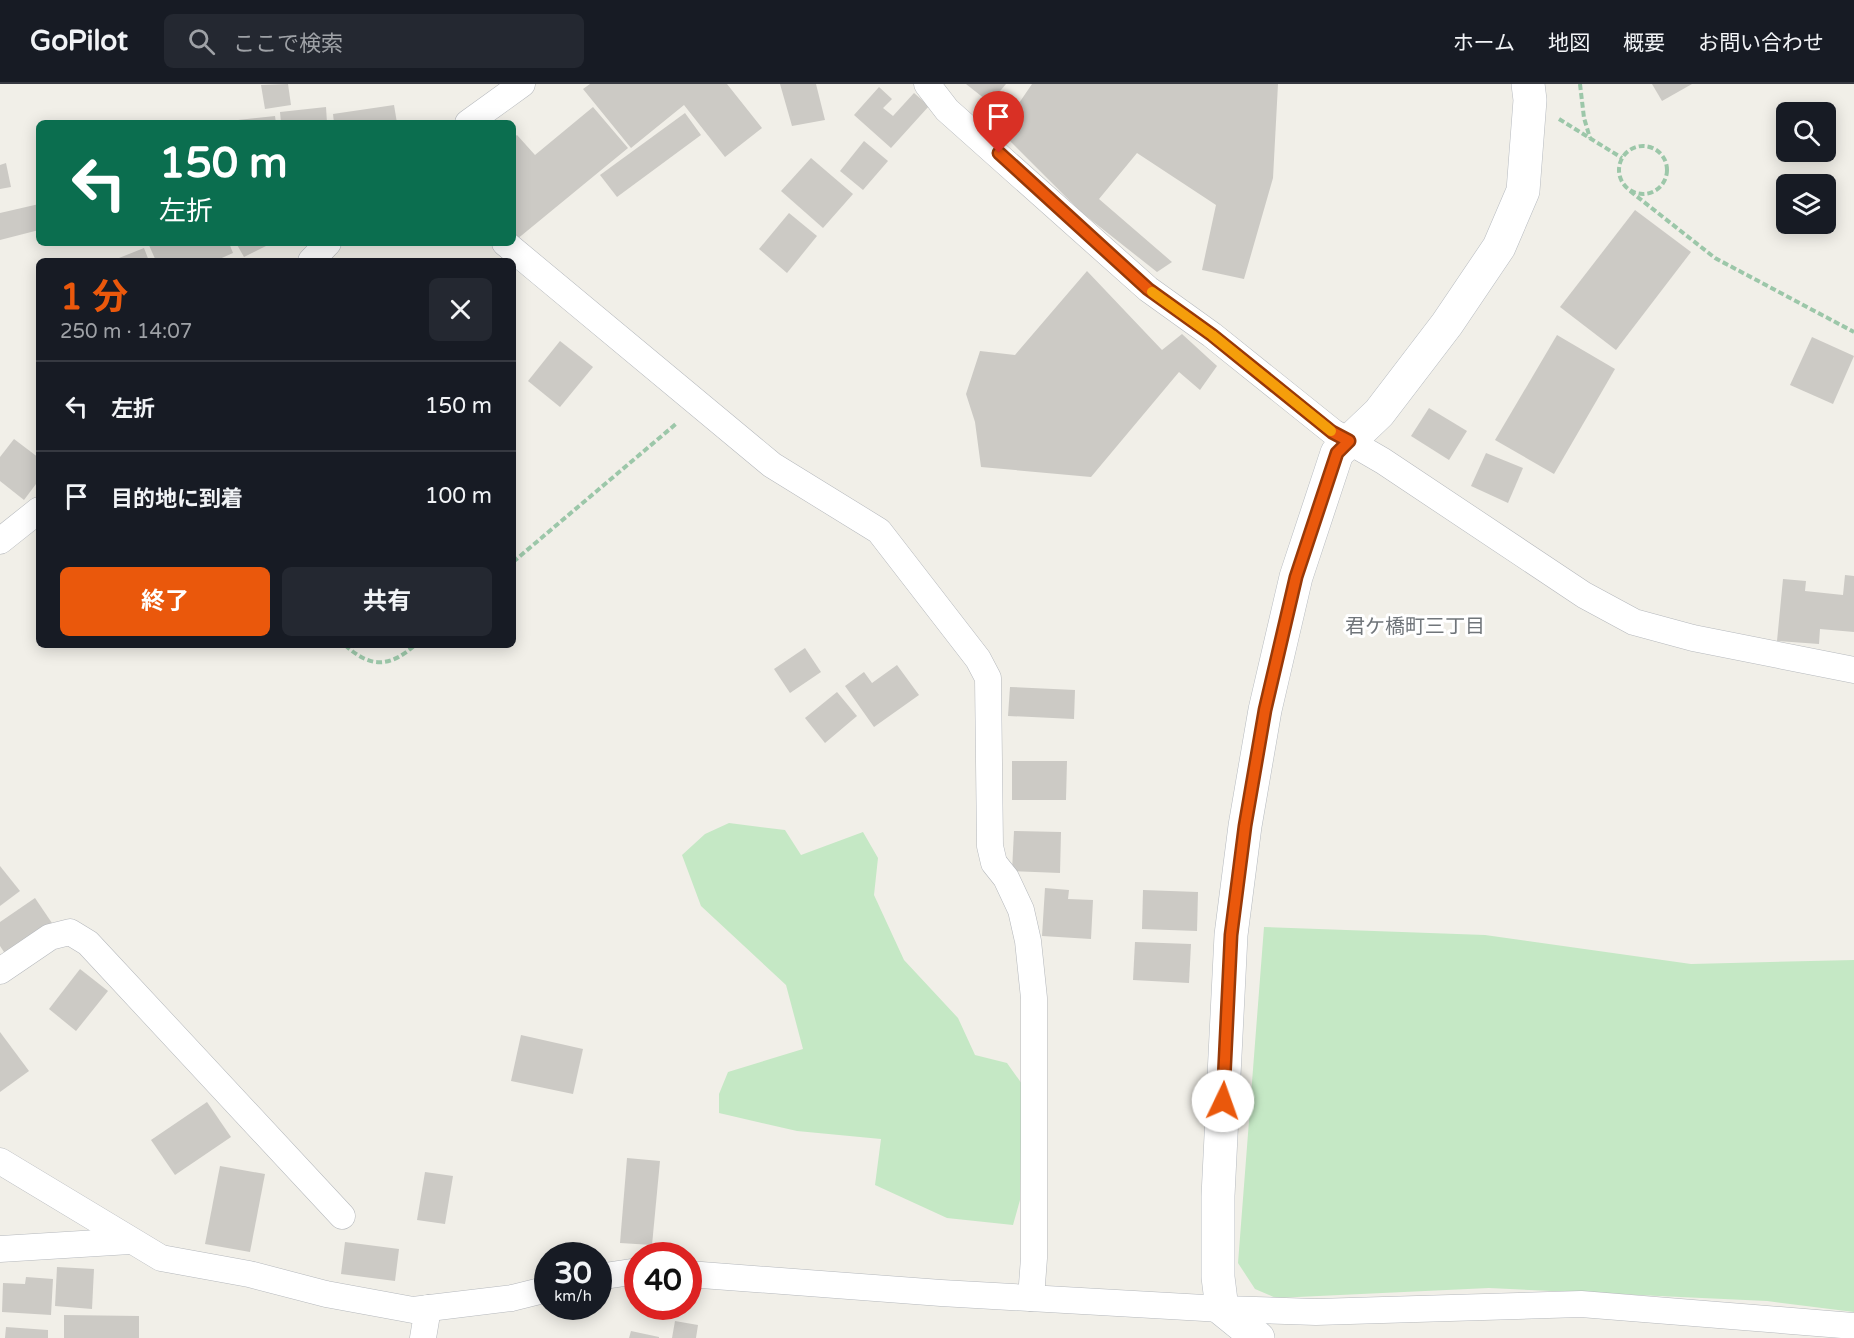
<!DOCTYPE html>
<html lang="ja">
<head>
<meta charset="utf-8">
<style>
	:root { --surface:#171b24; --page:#242831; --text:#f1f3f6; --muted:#9ea1a6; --line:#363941; --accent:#ea580c }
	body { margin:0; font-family:"Varela Round","Noto Sans JP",sans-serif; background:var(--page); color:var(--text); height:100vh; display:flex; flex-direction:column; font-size:22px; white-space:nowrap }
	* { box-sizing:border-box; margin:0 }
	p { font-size:20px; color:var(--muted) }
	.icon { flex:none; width:33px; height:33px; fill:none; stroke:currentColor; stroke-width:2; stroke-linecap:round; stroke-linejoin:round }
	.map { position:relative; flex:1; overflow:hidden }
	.details { position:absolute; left:36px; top:174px; width:480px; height:390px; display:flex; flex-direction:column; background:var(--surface); border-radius:9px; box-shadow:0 3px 15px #0003 }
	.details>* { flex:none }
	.guide { position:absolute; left:36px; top:36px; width:480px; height:126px; border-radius:9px; box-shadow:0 3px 15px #0003; background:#0b6e4f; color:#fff; overflow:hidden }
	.tools { position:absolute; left:1776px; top:18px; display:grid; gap:12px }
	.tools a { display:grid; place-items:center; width:60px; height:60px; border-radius:9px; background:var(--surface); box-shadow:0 3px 15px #0003; font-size:30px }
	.speed { position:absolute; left:534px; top:1158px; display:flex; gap:12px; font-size:30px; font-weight:700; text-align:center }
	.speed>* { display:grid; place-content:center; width:78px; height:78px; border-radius:50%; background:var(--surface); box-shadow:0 3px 15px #0003; line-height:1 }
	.speed small { font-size:15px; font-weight:400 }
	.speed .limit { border:9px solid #d22; background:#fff; color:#111 }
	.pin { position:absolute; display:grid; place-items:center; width:51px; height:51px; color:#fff; margin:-62px -26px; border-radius:50% 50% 50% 0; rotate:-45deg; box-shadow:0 0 6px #0007 }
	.pin .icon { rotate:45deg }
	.me { position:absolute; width:66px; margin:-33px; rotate:3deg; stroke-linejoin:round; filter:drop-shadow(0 0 4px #0008) }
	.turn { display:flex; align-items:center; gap:21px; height:126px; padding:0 24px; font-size:27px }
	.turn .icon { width:78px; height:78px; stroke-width:2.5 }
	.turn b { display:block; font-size:42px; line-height:51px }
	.round { display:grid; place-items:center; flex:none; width:63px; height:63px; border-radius:9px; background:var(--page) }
	.headline { display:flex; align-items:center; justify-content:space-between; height:102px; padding:0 24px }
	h1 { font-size:36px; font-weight:700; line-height:45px; color:var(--accent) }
	.action { display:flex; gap:12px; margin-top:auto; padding:12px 24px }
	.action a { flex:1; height:69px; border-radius:9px; background:var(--accent); color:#fff; font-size:24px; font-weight:700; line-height:69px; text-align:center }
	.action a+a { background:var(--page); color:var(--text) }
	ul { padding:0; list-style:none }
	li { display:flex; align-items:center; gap:18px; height:90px; padding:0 24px; border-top:2px solid var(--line) }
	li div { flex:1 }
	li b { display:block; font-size:22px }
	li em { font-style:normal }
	header { display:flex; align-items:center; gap:36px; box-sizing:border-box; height:84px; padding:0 30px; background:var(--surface); border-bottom:2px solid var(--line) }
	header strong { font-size:28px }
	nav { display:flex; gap:33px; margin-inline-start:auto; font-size:21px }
	.search { width:420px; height:54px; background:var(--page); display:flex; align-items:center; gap:15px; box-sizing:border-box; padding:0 21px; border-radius:9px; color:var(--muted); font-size:22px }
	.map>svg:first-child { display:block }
	.green { fill:#c5e8c5 }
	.building { fill:#cccac5 }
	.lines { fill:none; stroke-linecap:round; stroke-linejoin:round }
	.street-casing { stroke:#b5b8bc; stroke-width:27 }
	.secondary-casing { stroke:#b6babf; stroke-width:34 }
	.path { stroke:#9cc7a9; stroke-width:4; stroke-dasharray:6 3; stroke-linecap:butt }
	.street { stroke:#fff; stroke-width:26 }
	.secondary { stroke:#fff; stroke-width:33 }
	.route-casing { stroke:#983908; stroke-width:15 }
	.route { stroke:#ea580c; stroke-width:10 }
	.slow { stroke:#f59e0b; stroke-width:10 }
	.labels { text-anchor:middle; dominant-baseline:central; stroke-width:6; stroke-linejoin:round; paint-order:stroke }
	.neighbourhood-label { font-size:20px; fill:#70757a; stroke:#fff }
</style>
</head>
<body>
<header>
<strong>GoPilot</strong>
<div class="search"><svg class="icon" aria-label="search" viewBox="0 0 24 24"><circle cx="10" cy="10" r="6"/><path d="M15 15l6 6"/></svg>ここで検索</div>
<nav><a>ホーム</a><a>地図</a><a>概要</a><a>お問い合わせ</a></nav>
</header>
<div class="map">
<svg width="1854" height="1254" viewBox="0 0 1854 1254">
	<rect width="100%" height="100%" fill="#f1efe8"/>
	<!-- green -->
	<g class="green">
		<path d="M729,739L785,746L801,771L863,748L878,774L874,811L904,876L958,934L975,971L1007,979L1022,1000L1020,1116L1013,1141L947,1134L875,1101L881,1055L797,1047L719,1029V1010L728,988L803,965L786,901L701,822L682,771L705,750Z"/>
		<path d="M1264,843L1485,851L1691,880L1854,876V1228L1767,1217L1489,1204L1276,1214L1255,1205L1238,1179Z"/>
	</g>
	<!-- building -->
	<g class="building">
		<path d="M288,0L291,21L265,25L261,1Z"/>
		<path d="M590,0H727L762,44L725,73L684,21L631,64L583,5Z"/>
		<path d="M780,0H816L825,36L792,42Z"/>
		<path d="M966,0H1006L990,19Z"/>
		<path d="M1032,0H1278L1273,94L1244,195L1202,186L1216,121L1137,69L1099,115L1172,178L1157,188L1081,128L1000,47Z"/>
		<path d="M1652,0H1692L1662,17Z"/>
		<path d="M879,3L892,15L883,24L893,32L914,9L929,22L891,64L854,31Z"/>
		<path d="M394,21L397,39H334L333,30Z"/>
		<path d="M326,23L327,39H281L280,28Z"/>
		<path d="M593,23L628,64L516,156L513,152V54L517,51L535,71Z"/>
		<path d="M685,29L701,51L617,113L600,91Z"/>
		<path d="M275,32L276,39H238V36Z"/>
		<path d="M864,57L888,77L863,106L840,87Z"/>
		<path d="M811,74L853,110L823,144L781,107Z"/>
		<path d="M6,79L11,103L0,105V81Z"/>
		<path d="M39,120V146L0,156V129Z"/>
		<path d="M1635,126L1691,168L1616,266L1560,223Z"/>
		<path d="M789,129L817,152L787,189L759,165Z"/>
		<path d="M148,159H229L233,169L215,177H156Z"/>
		<path d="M236,159H272L244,173Z"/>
		<path d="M144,164L149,177H120L119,174Z"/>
		<path d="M1087,187L1162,266L1182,250L1217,282L1200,306L1179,288L1091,393L981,383L975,338L966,310L980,267L1015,271Z"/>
		<path d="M1557,251L1615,285L1554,390L1495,356Z"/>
		<path d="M1812,253L1854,272L1833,320L1790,301Z"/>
		<path d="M560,257L593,283L560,323L528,297Z"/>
		<path d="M1429,324L1467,347L1449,376L1411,352Z"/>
		<path d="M14,355L39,374V396L24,416L0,397V373Z"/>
		<path d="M1486,369L1523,384L1508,419L1471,402Z"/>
		<path d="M1845,491L1854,492V548L1820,545L1819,560L1777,557L1783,495L1806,497L1805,507L1843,511Z"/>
		<path d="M805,564L821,588L790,609L774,585Z"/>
		<path d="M897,581L919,611L874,643L845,602L864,588L872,599Z"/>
		<path d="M1010,603L1075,606L1074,635L1008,632Z"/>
		<path d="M837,608L857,632L825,659L805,634Z"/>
		<path d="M1012,677H1067L1066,716H1012Z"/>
		<path d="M1014,747L1061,748L1060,789L1012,787Z"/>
		<path d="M0,782L20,807L0,822Z"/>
		<path d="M1045,804L1069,806L1068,815L1093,816L1091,855L1042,852Z"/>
		<path d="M1143,806L1198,808L1197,847L1142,845Z"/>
		<path d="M35,814L54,842L8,874L0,862V838Z"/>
		<path d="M1135,858L1191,860L1189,899L1133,896Z"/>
		<path d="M80,885L108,907L76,947L49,925Z"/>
		<path d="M0,948L29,987L0,1008Z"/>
		<path d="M521,951L583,965L573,1010L511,997Z"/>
		<path d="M207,1018L231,1053L175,1091L151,1056Z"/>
		<path d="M627,1074L660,1077L652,1161L620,1159Z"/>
		<path d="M220,1082L265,1090L250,1168L205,1160Z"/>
		<path d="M425,1088L453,1092L445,1140L417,1136Z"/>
		<path d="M345,1158L399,1165L395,1197L341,1190Z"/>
		<path d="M57,1183L94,1185L92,1225L55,1222Z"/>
		<path d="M26,1193L53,1195L51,1231L2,1228L3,1199L25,1200Z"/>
		<path d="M64,1231L139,1232V1254H64Z"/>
		<path d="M675,1237L698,1241L696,1254H672Z"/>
		<path d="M6,1243L48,1246V1254H5Z"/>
		<path d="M631,1247L659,1253V1254H629Z"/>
	</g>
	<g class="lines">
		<!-- street casing -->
		<g class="street-casing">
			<g id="street">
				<path d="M927,0L947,26L1148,205L1212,251L1333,348L1383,377L1584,511L1634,538L1693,554L1854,586"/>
				<path d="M468,39L522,0"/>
				<path d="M505,159L772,381L879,447L978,575L988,594L990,762L994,779L1006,794L1021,826L1028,857L1034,914V1174L1031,1214"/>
				<path d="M311,177L328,159"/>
				<path d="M0,457L39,426"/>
				<path d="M0,887L50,853L70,848L88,859L342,1132"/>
				<path d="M0,1077L161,1174L249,1190L326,1210L413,1226L512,1214L548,1205"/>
				<path d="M0,1165L130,1157"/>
				<path d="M688,1190L941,1209L1222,1225L1316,1228L1581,1220L1854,1242"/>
				<path d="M598,1193L638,1187"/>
				<path d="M423,1254L428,1224"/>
			</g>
		</g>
		<!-- secondary casing -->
		<g class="secondary-casing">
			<path id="secondary" d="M1258,1254L1222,1225L1218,1193V1112L1231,851L1245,742L1265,626L1296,493L1337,369L1379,329L1447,240L1499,163L1523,107L1530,16L1528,0"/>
		</g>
		<!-- path -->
		<g class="path">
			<path d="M1580,0L1584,34L1590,54"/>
			<path d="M1559,35L1622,74"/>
			<circle cx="1643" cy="86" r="24"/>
			<path d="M1630,107L1715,174L1854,248"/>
			<path d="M513,478L677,339"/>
			<path d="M345,561C371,585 390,583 415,561"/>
		</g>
		<!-- street -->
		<use href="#street" class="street"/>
		<!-- secondary -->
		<use href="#secondary" class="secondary"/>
	</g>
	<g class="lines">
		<!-- route casing -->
		<g class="route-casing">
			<path id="route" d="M999,69L1148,205L1212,251L1332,348L1349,357L1337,369L1296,493L1265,626L1245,742L1231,851L1223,1017"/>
		</g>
		<!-- route -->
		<use href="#route" class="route"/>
		<!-- slow -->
		<path class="slow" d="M1152,208L1212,251L1331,347"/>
	</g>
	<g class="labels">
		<!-- neighbourhood labels -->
		<g class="neighbourhood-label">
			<text x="1415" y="543">君ケ橋町三丁目</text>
		</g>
	</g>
</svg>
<div class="tools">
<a><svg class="icon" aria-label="search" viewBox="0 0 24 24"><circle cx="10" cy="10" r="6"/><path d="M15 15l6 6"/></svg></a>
<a><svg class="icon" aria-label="layers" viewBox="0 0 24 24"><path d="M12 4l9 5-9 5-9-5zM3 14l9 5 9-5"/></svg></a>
</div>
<div class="speed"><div>30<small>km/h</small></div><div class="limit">40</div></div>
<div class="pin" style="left:999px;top:69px;background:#d93025"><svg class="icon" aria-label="arrive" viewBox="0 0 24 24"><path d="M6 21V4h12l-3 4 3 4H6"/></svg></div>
<svg class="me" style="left:1223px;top:1017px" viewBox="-20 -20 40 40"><circle r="19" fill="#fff"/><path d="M0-13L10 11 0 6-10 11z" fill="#ea580c"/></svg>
<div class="guide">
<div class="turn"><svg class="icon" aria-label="left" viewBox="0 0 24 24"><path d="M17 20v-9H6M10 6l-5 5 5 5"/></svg><div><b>150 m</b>左折</div></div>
</div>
<section class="details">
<div class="headline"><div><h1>1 分</h1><p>250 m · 14:07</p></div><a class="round"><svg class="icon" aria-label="close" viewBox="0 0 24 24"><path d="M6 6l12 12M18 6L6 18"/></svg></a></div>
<ul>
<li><svg class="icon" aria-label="left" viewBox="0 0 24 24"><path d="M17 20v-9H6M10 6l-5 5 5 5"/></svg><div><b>左折</b></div><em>150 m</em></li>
<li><svg class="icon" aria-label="arrive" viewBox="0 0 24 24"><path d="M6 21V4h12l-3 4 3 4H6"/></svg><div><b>目的地に到着</b></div><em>100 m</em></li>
</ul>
<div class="action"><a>終了</a><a>共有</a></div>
</section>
</div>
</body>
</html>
